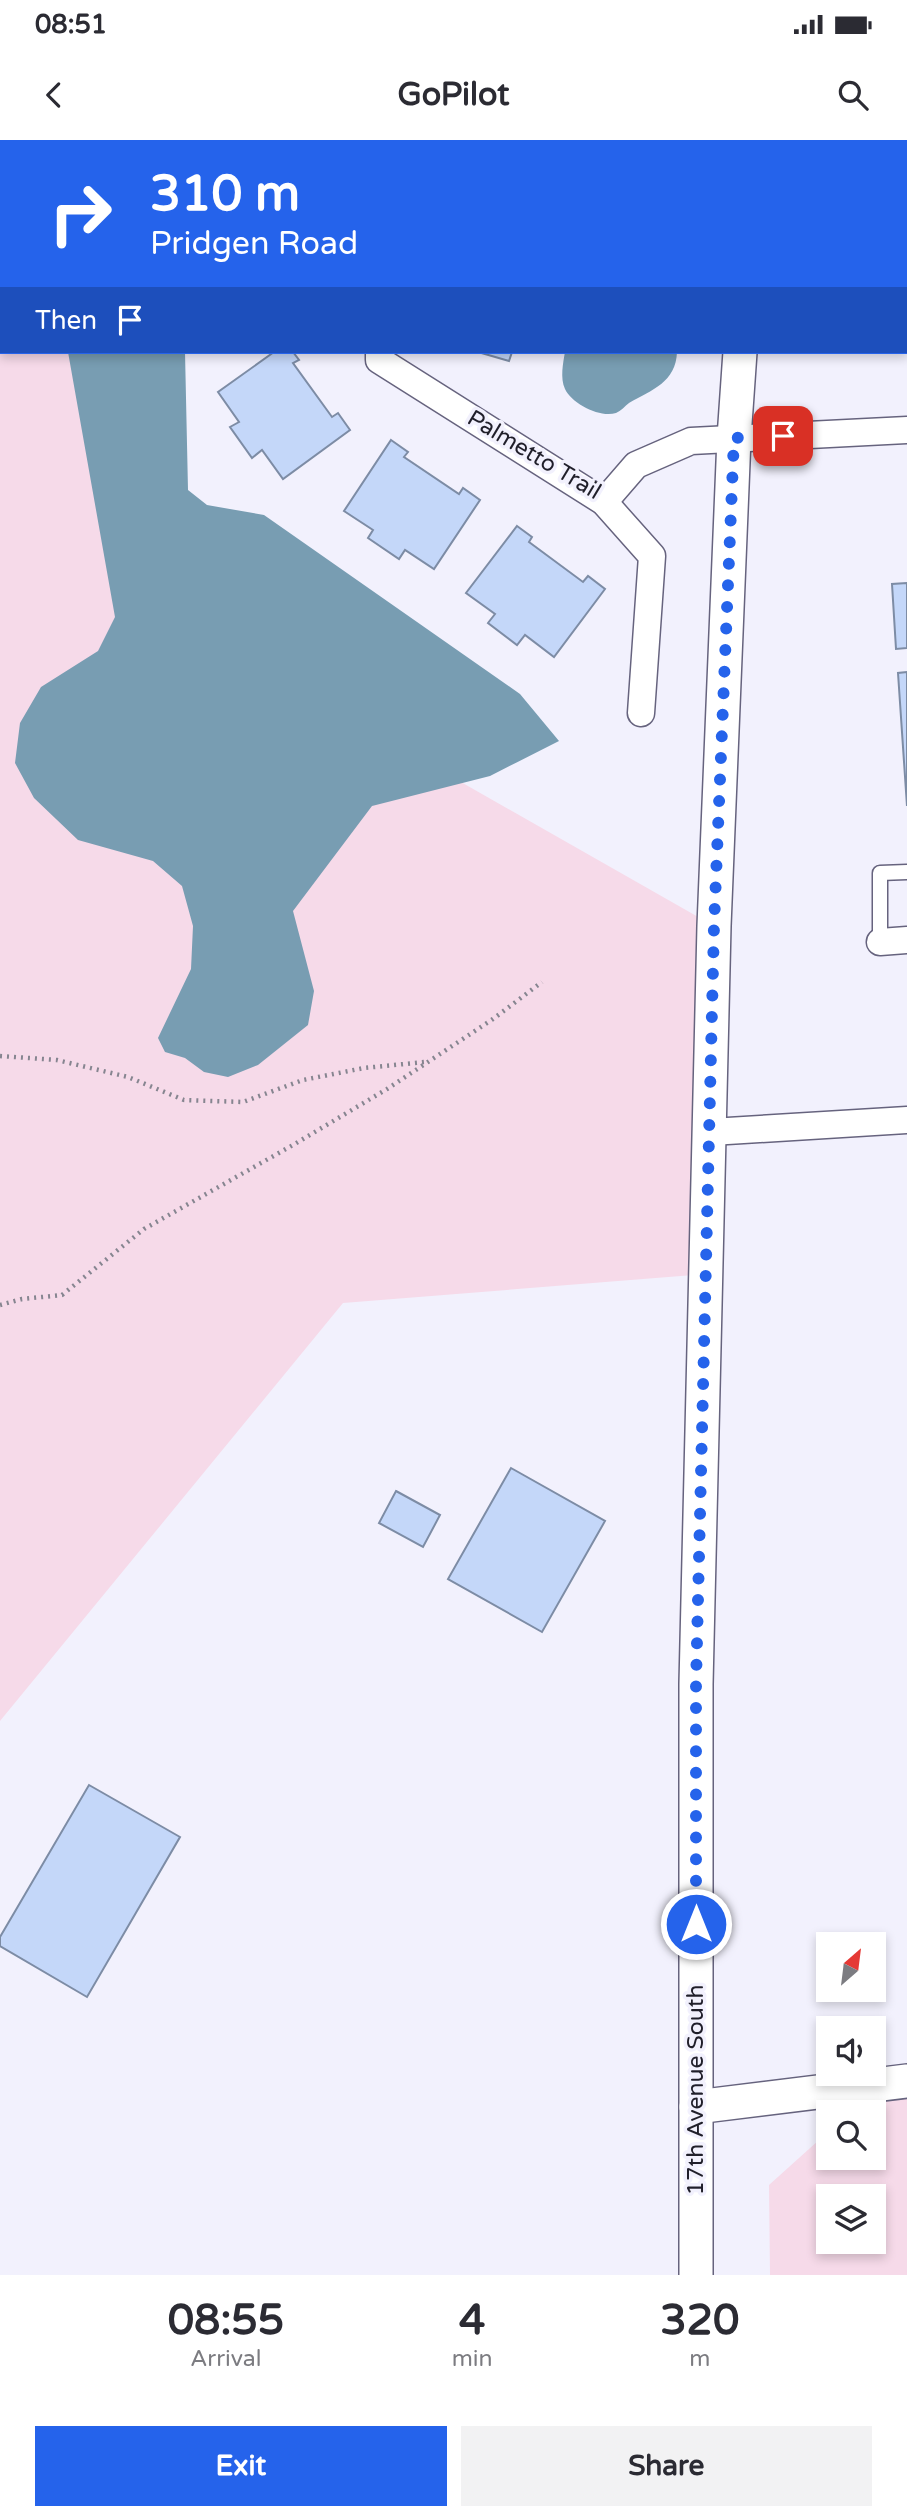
<!DOCTYPE html>
<html lang="en">
<head>
<meta charset="utf-8">
<style>
	:root { --surface:#fff; --page:#f2f2f3; --text:#2b2b33; --muted:#7c7c81; --accent:#2563eb }
	body { margin:0; font-family:"Varela Round",sans-serif; background:var(--page); color:var(--text); height:100vh; display:flex; flex-direction:column; font-size:26px; white-space:nowrap }
	* { box-sizing:border-box; margin:0 }
	p { font-size:23px; color:var(--muted) }
	.icon { flex:none; width:38px; height:38px; fill:none; stroke:currentColor; stroke-width:2; stroke-linecap:round; stroke-linejoin:round }
	.map { position:relative; height:2135px; overflow:hidden }
	.drawer { display:flex; flex-direction:column; background:var(--surface); flex:1 }
	.drawer>* { flex:none }
	.banner { position:absolute; left:0px; top:0px; width:908px; height:214px; box-shadow:0 4px 10px #0003; background:#2563eb; color:#fff; overflow:hidden }
	.needle { width:46px; rotate:28deg }
	.fabs { position:absolute; left:816px; top:1792px; display:grid; gap:14px }
	.fabs a { display:grid; place-items:center; width:70px; height:70px; border-radius:0px; background:var(--surface); box-shadow:0 4px 10px #0003; font-size:35px }
	.pin { position:absolute; display:grid; place-items:center; width:60px; height:60px; color:#fff; margin:-30px; border-radius:14px; box-shadow:0 4px 10px #0006 }
	.me { position:absolute; width:77px; margin:-38px; rotate:0deg; stroke-linejoin:round; filter:drop-shadow(0 0 5px #0008) }
	.turn { display:flex; align-items:center; gap:24px; height:147px; padding:0 35px; font-size:32px }
	.turn .icon { width:91px; height:91px; stroke-width:2.5 }
	.turn b { display:block; font-size:49px; line-height:60px }
	.then { display:flex; align-items:center; height:66px; padding:0 35px; background:#0003; gap:14px; font-size:26px }
	.eta { display:flex; justify-content:space-evenly; align-items:center; height:119px; text-align:center }
	.eta b { font-size:42px; font-weight:800; line-height:49px }
	.action { display:flex; gap:14px; margin-top:auto; padding:14px 35px }
	.action a { flex:1; height:80px; border-radius:0px; background:var(--accent); color:#fff; font-size:28px; font-weight:800; line-height:80px; text-align:center }
	.action a+a { background:var(--page); color:var(--text) }
	.status { display:flex; justify-content:space-between; align-items:center; height:49px; padding:0 35px; background:var(--surface); direction:ltr }
	.status svg { height:19px; fill:currentColor }
	header { display:flex; justify-content:space-between; align-items:center; height:91px; padding:0 35px; background:var(--surface); font-size:32px; font-weight:800 }
	.map>svg:first-child { display:block }
	.green { fill:#f6dae9; fill-rule:evenodd }
	.water { fill:#789db2 }
	.building { fill:#c4d7f9; stroke:#7d8ca5; stroke-width:2 }
	.lines { fill:none; stroke-linecap:round; stroke-linejoin:round }
	.service-casing { stroke:#66637e; stroke-width:17 }
	.minor-casing { stroke:#66637e; stroke-width:29 }
	.tertiary-casing { stroke:#66637e; stroke-width:36 }
	.path { stroke:#868590; stroke-width:4.5; stroke-dasharray:2 5; stroke-linecap:butt }
	.service { stroke:#fff; stroke-width:14 }
	.minor { stroke:#fff; stroke-width:26 }
	.tertiary { stroke:#fff; stroke-width:33 }
	.route { stroke:#2563eb; stroke-width:12; stroke-dasharray:0 21.6 }
	.labels { text-anchor:middle; dominant-baseline:central; stroke-width:7; stroke-linejoin:round; paint-order:stroke }
	.street-label { font-size:23px; fill:#201f2a; stroke:#f2f1fd }
</style>
</head>
<body>
<div class="status"><b>08:51</b><svg viewBox="0 0 49 12"><path d="M0 12V9h3v3zM5 12V6h3v6zM10 12V3h3v9zM15 12V0h3v12zM26 1h20v11H26zM47 4h2v5h-2z"/></svg></div>
<header><svg class="icon" aria-label="back" viewBox="0 0 24 24"><path d="M15 5l-7 7 7 7"/></svg>GoPilot<svg class="icon" aria-label="search" viewBox="0 0 24 24"><circle cx="10" cy="10" r="6"/><path d="M15 15l6 6"/></svg></header>
<div class="map">
<svg width="907" height="2135" viewBox="0 0 907 2135">
	<rect width="100%" height="100%" fill="#f2f1fd"/>
	<!-- green -->
	<g class="green">
		<path d="M0,0H116L2,2V212H122L129,453L714,786L706,1134L343,1163L0,1581Z"/>
		<path d="M907,1941V2135H770L769,2045L819,2000L828,1981V2018H873V1972H832L843,1949ZM828,2056H873V2102H828Z"/>
	</g>
	<!-- water -->
	<g class="water">
		<path d="M68,212H185L188,350L207,365L264,375L520,554L559,601L490,636L372,666L293,771L314,851L308,885L258,925L228,937L204,932L185,918L165,912L158,898L191,829L193,786L182,746L153,721L78,700L34,658L15,623L20,583L41,547L98,511L115,477Z"/>
		<path d="M565,212H677C676,242 652,250 629,263C625,266 621,271 616,273C600,278 572,264 565,249C560,238 563,223 565,212Z"/>
	</g>
	<!-- building -->
	<g class="building">
		<rect x="230" y="0" width="85" height="2"/>
		<path d="M274,212H293L299,220L293,223L332,277L338,273L350,290L283,339L262,310L252,318L230,287L239,282L218,252Z"/>
		<path d="M478,212H512L509,221Z"/>
		<path d="M391,300L408,312L404,317L459,354L463,348L480,360L434,429L405,410L399,419L368,398L373,390L344,371Z"/>
		<path d="M517,386L532,397L529,402L583,442L588,436L605,449L554,517L525,495L517,505L488,483L495,474L466,453Z"/>
		<path d="M907,443V508L896,509L892,444Z"/>
		<path d="M907,532V666L898,533Z"/>
		<path d="M511,1328L605,1381L542,1492L448,1439Z"/>
		<path d="M396,1351L440,1375L423,1407L379,1383Z"/>
		<path d="M89,1645L180,1697L87,1857L0,1806V1797Z"/>
	</g>
	<g class="lines">
		<!-- service casing -->
		<g class="service-casing">
			<path id="service" d="M880,802V733L907,732"/>
		</g>
		<!-- minor casing -->
		<g class="minor-casing">
			<g id="minor">
				<path d="M390,2V0"/>
				<path d="M379,212V220L604,362L652,416L641,573"/>
				<path d="M604,362L636,325L691,301L907,290"/>
				<path d="M880,802L907,800"/>
				<path d="M711,992L907,980"/>
			</g>
		</g>
		<!-- tertiary casing -->
		<g class="tertiary-casing">
			<g id="tertiary">
				<path d="M755,2V0"/>
				<path d="M696,1967L907,1941"/>
				<path d="M696,2135V1544L714,786L734,298L740,212"/>
			</g>
		</g>
		<!-- path -->
		<g class="path">
			<path d="M0,916L57,920L128,937L184,960L243,962L303,940L364,928L425,922"/>
			<path d="M0,1165L22,1159L62,1155L144,1089L293,1005L387,949L493,879L542,842"/>
		</g>
		<!-- service -->
		<use href="#service" class="service"/>
		<!-- minor -->
		<use href="#minor" class="minor"/>
		<!-- tertiary -->
		<use href="#tertiary" class="tertiary"/>
	</g>
	<g class="lines">
		<!-- route -->
		<path class="route" d="M696,1784V1544L714,786L734,298L783,296"/>
	</g>
	<g class="labels">
		<!-- street labels -->
		<g class="street-label">
			<text transform="translate(534 315) rotate(31)">Palmetto Trail</text>
			<text transform="translate(696 1950) rotate(-90)">17th Avenue South</text>
		</g>
	</g>
</svg>
<div class="fabs">
<a><svg class="needle" viewBox="-14 -14 28 28"><path d="M0-13l5 13h-10z" fill="#e53935"/><path d="M0 13l5-13h-10z" fill="#7c7c81"/></svg></a>
<a><svg class="icon" aria-label="sound" viewBox="0 0 24 24"><path d="M4 9h4l5-4v14l-5-4H4zM17 9q2 3 0 6"/></svg></a>
<a><svg class="icon" aria-label="search" viewBox="0 0 24 24"><circle cx="10" cy="10" r="6"/><path d="M15 15l6 6"/></svg></a>
<a><svg class="icon" aria-label="layers" viewBox="0 0 24 24"><path d="M12 4l9 5-9 5-9-5zM3 14l9 5 9-5"/></svg></a>
</div>
<div class="pin" style="left:783px;top:296px;background:#d93025"><svg class="icon" aria-label="arrive" viewBox="0 0 24 24"><path d="M6 21V4h12l-3 4 3 4H6"/></svg></div>
<svg class="me" style="left:696px;top:1784px" viewBox="-20 -20 40 40"><circle r="17" fill="#2563eb" stroke="#fff" stroke-width="3"/><path d="M0-11L8 9 0 5-8 9z" fill="#fff"/></svg>
<div class="banner">
<div class="turn"><svg class="icon" aria-label="right" viewBox="0 0 24 24"><path d="M7 20v-9h11M14 6l5 5-5 5"/></svg><div><b>310 m</b>Pridgen Road</div></div>
<div class="then">Then<svg class="icon" aria-label="arrive" viewBox="0 0 24 24"><path d="M6 21V4h12l-3 4 3 4H6"/></svg></div>
</div>
</div>
<section class="drawer">
<div class="eta">
<div><b>08:55</b><p>Arrival</p></div>
<div><b>4</b><p>min</p></div>
<div><b>320</b><p>m</p></div>
</div>
<div class="action"><a>Exit</a><a>Share</a></div>
</section>
</body>
</html>
